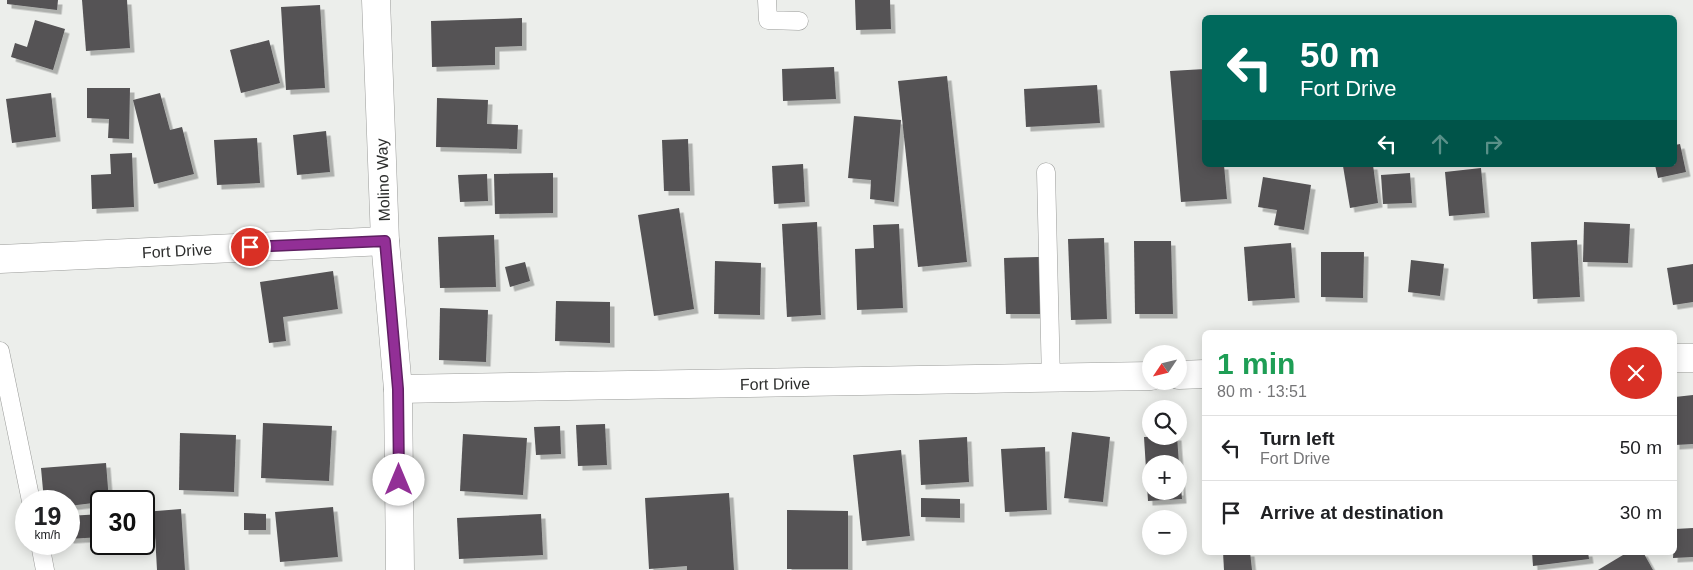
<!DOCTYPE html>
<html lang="en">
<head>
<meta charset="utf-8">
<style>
	:root { --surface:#fff; --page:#f6f6f6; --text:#202124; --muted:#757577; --line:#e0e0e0 }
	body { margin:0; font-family:Helvetica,sans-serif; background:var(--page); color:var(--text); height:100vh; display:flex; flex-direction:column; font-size:19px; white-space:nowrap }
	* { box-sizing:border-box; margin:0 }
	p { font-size:16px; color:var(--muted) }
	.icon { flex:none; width:28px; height:28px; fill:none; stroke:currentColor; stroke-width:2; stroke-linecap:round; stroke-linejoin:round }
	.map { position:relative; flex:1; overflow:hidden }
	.panel { position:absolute; left:1202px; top:330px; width:475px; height:225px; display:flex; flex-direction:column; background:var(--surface); border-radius:8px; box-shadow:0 2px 12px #0003 }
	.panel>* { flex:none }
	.banner { position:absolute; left:1202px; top:15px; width:475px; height:152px; border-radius:8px; box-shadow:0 2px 12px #0003; background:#00695c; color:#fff; overflow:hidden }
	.needle { width:32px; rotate:235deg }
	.buttons { position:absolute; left:1142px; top:345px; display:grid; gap:10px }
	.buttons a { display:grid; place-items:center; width:45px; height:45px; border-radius:50%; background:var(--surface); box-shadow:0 2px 12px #0003; font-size:25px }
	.speed { position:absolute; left:15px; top:490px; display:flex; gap:10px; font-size:25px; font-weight:700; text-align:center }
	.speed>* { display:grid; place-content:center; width:65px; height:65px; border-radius:50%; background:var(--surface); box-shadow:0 2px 12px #0003; line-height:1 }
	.speed small { font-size:12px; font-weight:400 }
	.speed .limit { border:2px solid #111; border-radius:8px; background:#fff; color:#111 }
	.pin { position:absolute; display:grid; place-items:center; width:42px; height:42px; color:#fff; margin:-21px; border:2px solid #fff; border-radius:50%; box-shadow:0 1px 5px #0007 }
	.me { position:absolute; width:55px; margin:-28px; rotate:0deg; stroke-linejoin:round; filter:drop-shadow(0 0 4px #0008) }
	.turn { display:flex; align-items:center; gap:18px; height:105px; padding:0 15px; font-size:22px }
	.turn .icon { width:65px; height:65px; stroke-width:2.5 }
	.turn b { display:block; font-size:35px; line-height:42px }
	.lanes { display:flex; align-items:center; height:48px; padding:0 15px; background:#0003; justify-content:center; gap:25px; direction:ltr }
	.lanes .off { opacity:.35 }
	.round { display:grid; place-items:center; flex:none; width:52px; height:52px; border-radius:26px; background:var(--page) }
	.summary { display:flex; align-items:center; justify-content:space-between; height:85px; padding:0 15px }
	h1 { font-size:30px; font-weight:600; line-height:38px; color:#1e9e55 }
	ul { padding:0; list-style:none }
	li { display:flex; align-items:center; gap:15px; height:65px; padding:0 15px; border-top:1px solid var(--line) }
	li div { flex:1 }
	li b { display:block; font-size:19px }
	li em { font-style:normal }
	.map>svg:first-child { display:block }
	.building { fill:#545254; filter:url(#shadow) }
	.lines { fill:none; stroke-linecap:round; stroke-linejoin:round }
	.lane-casing { stroke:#9b9c9a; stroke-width:19 }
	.street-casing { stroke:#9b9c9a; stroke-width:29 }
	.lane { stroke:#fff; stroke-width:18 }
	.street { stroke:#fff; stroke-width:28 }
	.route-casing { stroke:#5f1f62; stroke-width:12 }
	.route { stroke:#922f96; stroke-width:9 }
	.labels { text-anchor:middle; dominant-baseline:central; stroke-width:5; stroke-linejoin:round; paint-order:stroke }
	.street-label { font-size:16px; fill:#2c2d2c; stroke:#fff }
</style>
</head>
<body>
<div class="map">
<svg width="1693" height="570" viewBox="0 0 1693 570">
	<defs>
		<filter id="shadow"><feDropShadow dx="4.5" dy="4.5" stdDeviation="0" flood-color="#0004"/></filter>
	</defs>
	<rect width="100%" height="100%" fill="#eceeeb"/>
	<!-- building -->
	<g class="building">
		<path d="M7,0H58L57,10L7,4Z"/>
		<path d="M82,0H127L130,48L86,51Z"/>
		<path d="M855,0H890L891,29L856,30Z"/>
		<path d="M320,5L325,88L286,90L281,7Z"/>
		<path d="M522,18V46L495,47V65L432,67L431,21Z"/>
		<path d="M35,20L65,29L53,70L11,57L15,43L27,47Z"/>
		<path d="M269,40L280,83L241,93L230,50Z"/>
		<path d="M834,67L836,99L783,101L782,69Z"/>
		<path d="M1205,69V165H1224L1227,199L1181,202L1170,71Z"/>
		<path d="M947,76L967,262L918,267L898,81Z"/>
		<path d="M1097,85L1100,123L1026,127L1024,89Z"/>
		<path d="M87,88H130L129,139L108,138L109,119L87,118Z"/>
		<path d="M51,93L56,137L12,143L6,99Z"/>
		<path d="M160,93L170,130L182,127L194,174L154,184L133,100Z"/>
		<path d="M437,98L488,100L487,124L518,125L517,149L436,147Z"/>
		<path d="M854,116L901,120L894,202L870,199L871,180L848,178Z"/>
		<path d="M326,131L330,172L297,175L293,135Z"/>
		<path d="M257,138L260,183L217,185L214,140Z"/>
		<path d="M688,139L690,191H664L662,140Z"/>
		<path d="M1680,144L1686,172L1658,178L1655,165H1675V145Z"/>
		<path d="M132,153L134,207L92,209L91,175L111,174L110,154Z"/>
		<path d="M803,164L805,202L774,204L772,166Z"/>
		<path d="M1350,165H1373L1378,203L1350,208L1343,166Z"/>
		<path d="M1481,168L1485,213L1449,216L1445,172Z"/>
		<path d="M553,173V213L495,214L494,174Z"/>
		<path d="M1410,173L1412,203L1383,204L1381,175Z"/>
		<path d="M487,174L488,201L460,202L458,175Z"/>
		<path d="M1263,177L1311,185L1304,230L1274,225L1277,210L1258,207Z"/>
		<path d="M679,208L694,309L654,316L638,215Z"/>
		<path d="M817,222L821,315L787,317L782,224Z"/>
		<path d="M1584,222L1630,224L1628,263L1583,262Z"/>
		<path d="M899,224L903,308L857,310L855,249L874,248L873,225Z"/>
		<path d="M494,235L496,287L440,288L438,237Z"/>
		<path d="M1104,238L1107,319L1071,320L1068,239Z"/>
		<path d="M1577,240L1580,297L1533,299L1531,242Z"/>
		<path d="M1134,241H1171L1173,314H1135Z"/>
		<path d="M1291,243L1295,298L1248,301L1244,247Z"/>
		<path d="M1321,252H1364L1363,298L1321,297Z"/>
		<path d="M1039,257L1041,314H1006L1004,258Z"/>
		<path d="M1411,260L1444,264L1440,296L1408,292Z"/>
		<path d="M715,261L761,263L760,315L714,314Z"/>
		<path d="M525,262L530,281L510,287L505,267Z"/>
		<path d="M1693,264V302L1673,305L1667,268Z"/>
		<path d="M333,271L338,309L283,317L286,341L269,343L260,282Z"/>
		<path d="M556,301L610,302V343L555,341Z"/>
		<path d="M440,308L488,310L486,362L439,360Z"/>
		<path d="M1693,395V444L1675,445V397Z"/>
		<path d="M263,423L332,426L329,481L261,478Z"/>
		<path d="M605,424L607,465L578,466L576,425Z"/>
		<path d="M560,426L561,454L536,455L534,427Z"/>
		<path d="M1072,432L1110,437L1103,502L1064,498Z"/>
		<path d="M180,433L236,435L234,492L179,490Z"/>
		<path d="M463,434L527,438L523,495L460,491Z"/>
		<path d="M1177,436L1179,464H1151V491H1179L1180,477L1182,499L1148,501L1144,437Z"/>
		<path d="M967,437L969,482L921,485L919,440Z"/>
		<path d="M1045,447L1047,510L1005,512L1001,449Z"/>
		<path d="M901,450L910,536L862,541L853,455Z"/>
		<path d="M106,463L109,501L69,506V501H44L41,468Z"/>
		<path d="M729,493L734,570H687V566L649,569L645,498Z"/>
		<path d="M921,498L960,499V518L921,517Z"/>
		<path d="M333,507L338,557L280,562L275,512Z"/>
		<path d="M181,509L185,570H157L155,534L144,535V512Z"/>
		<path d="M787,510L848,511V569H787Z"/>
		<path d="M244,513L266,514V530H244Z"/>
		<path d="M101,514V537L69,539V516Z"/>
		<path d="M541,514L543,555L459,559L457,518Z"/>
		<path d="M1693,528V557L1673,558L1675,529Z"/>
		<path d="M1223,552H1250L1252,570H1224Z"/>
		<path d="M1532,552H1588L1589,559L1533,566Z"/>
		<path d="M1628,552H1643L1653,570H1598Z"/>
	</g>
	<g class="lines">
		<!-- lane casing -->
		<g class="lane-casing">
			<g id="lane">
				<path d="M767,0L768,20L799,21"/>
				<path d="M1046,172L1051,380"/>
				<path d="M0,351L31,501"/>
				<path d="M40,544L45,570"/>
			</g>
		</g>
		<!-- street casing -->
		<g class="street-casing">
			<g id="street">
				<path d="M376,0L385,241L398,389L400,570"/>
				<path d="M0,259L385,241"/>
				<path d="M1675,358H1693"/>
				<path d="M1179,375L1205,374"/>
				<path d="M398,389L1151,376"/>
			</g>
		</g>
		<!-- lane -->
		<use href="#lane" class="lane"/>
		<!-- street -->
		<use href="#street" class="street"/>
	</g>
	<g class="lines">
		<!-- route casing -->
		<g class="route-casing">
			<path id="route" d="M250,247L385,241L398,389L399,480"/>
		</g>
		<!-- route -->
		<use href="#route" class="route"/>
	</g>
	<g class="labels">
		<!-- street labels -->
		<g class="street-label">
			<text transform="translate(383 180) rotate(-92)">Molino Way</text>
			<text transform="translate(177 251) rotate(-3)">Fort Drive</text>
			<text transform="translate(775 384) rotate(-1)">Fort Drive</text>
		</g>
	</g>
</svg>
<div class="buttons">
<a><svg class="needle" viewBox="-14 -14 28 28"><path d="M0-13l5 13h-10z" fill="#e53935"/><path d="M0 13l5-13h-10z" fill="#757577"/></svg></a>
<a><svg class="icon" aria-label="search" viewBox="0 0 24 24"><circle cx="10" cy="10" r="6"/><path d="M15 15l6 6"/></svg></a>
<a>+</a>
<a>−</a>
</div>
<div class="speed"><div>19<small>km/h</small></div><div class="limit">30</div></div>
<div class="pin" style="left:250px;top:247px;background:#d93025"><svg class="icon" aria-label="arrive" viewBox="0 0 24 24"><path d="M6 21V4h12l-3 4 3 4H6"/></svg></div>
<svg class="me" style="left:399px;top:480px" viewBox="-20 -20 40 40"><circle r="19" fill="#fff"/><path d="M0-13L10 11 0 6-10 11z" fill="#922f96"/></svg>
<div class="banner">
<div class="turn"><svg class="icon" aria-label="left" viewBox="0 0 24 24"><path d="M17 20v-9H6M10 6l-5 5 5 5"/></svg><div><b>50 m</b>Fort Drive</div></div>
<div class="lanes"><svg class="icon" aria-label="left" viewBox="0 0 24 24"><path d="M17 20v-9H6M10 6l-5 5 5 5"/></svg><svg class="icon off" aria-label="ahead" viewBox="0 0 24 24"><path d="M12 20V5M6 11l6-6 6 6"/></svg><svg class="icon off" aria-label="right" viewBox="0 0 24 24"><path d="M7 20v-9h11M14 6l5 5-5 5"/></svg></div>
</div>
<section class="panel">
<div class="summary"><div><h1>1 min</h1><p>80 m · 13:51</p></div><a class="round" style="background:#d93025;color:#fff"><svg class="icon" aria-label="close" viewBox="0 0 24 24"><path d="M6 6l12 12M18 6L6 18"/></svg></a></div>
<ul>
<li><svg class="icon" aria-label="left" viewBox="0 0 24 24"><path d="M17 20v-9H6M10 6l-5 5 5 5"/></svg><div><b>Turn left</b><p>Fort Drive</p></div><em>50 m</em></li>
<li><svg class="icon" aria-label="arrive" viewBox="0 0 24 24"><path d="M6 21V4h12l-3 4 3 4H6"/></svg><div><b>Arrive at destination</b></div><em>30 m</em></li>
</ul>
</section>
</div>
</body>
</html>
